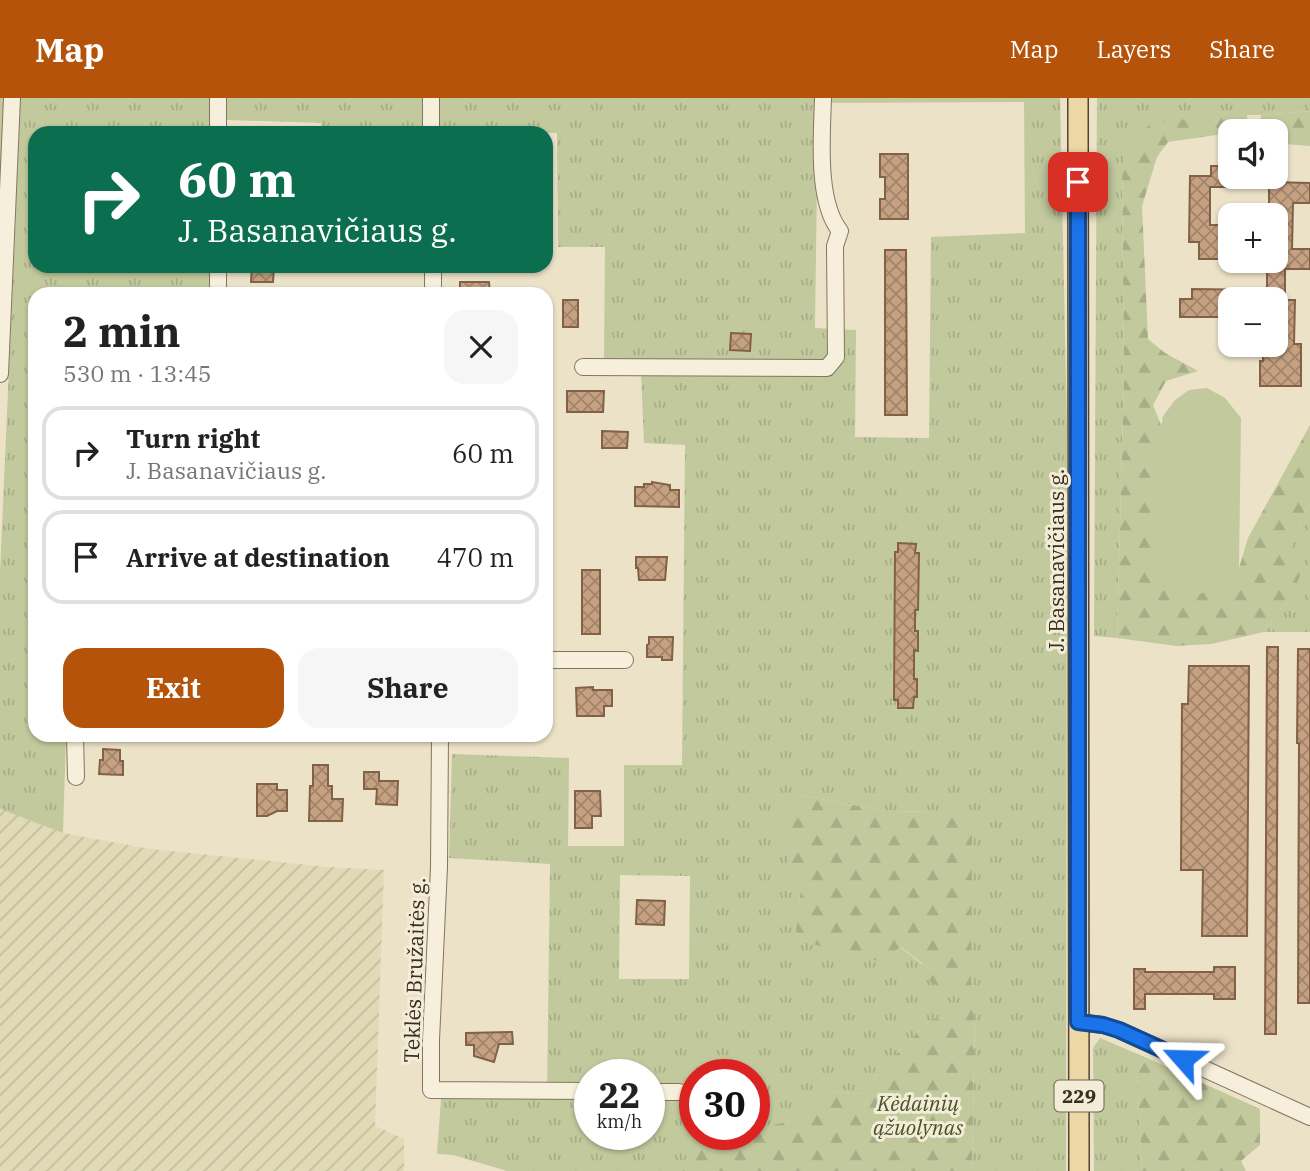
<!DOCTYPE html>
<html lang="en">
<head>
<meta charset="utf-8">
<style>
	:root { --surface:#fff; --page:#f6f6f6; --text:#222; --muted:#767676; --line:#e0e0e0; --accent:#b45309 }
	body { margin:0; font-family:"IBM Plex Serif",serif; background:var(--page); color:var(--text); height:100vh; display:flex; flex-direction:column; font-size:26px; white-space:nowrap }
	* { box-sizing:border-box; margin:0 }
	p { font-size:23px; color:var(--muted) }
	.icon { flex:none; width:38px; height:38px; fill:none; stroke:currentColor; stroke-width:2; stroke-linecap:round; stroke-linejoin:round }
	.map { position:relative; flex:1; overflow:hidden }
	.panel { position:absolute; left:28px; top:189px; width:525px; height:455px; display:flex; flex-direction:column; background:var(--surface); border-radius:21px; box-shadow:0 2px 5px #0004 }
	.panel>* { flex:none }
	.banner { position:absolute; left:28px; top:28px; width:525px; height:147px; border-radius:21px; box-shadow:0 2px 5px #0004; background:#0b6e4f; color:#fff; overflow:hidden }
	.tools { position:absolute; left:1218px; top:21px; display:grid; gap:14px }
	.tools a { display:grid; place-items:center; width:70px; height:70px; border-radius:14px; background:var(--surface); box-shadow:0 2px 5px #0004; font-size:35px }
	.speed { position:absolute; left:574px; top:961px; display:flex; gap:14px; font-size:35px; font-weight:700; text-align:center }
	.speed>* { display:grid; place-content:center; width:91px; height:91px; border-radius:50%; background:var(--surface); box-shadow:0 2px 5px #0004; line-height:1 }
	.speed small { font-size:18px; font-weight:400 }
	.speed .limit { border:10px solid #d22; background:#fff; color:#111 }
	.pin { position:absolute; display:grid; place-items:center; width:60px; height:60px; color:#fff; margin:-30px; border-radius:14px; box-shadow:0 4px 10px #0006 }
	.me { position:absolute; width:77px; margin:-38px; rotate:295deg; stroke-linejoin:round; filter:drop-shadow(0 0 5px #0008) }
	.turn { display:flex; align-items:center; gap:24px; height:147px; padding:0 35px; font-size:32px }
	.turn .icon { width:91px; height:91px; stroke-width:2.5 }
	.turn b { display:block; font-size:49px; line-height:60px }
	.round { display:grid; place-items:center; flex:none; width:74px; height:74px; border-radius:21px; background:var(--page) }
	.overview { display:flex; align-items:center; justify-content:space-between; height:119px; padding:0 35px }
	h1 { font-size:42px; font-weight:700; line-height:52px }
	.cta { display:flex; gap:14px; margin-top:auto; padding:14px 35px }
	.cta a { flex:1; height:80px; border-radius:21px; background:var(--accent); color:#fff; font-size:28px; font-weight:700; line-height:80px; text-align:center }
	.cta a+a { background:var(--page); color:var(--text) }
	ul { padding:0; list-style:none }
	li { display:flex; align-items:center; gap:21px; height:94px; margin:0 14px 10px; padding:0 21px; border:4px solid var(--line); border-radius:21px }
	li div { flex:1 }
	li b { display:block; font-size:26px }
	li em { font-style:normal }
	header { display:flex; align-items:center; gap:42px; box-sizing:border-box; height:98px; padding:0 35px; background:var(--accent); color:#fff }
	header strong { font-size:33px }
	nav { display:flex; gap:38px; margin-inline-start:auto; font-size:24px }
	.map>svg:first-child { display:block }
	.farmland { fill:url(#farmland-furrows) }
	.grass { fill:url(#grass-tufts); fill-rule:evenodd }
	.forest { fill:url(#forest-firs) }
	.garden { fill:#c2c99d }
	.building { fill:url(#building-cross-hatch); stroke:#836146; stroke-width:2 }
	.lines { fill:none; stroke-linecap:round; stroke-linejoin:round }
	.minor-casing { stroke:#86755e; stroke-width:18 }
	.major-casing { stroke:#544332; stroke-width:22 }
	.minor { stroke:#f6efdb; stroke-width:16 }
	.major { stroke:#ebd8a4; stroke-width:19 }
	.route-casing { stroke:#114b97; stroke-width:18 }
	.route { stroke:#1a73e8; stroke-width:12 }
	.labels { text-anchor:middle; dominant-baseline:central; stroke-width:6; stroke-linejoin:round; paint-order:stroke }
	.shield { fill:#f3ecd7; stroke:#6f6658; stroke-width:2 }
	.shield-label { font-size:19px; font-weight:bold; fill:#372d21 }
	.street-label { font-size:21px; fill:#372d21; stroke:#f3ecd7 }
	.park-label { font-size:21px; font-style:italic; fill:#465229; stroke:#f3ecd7 }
</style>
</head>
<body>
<header>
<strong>Map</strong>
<nav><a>Map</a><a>Layers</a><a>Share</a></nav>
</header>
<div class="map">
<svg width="1310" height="1073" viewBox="0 0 1310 1073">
	<defs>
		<pattern id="farmland-furrows" width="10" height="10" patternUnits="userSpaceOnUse" patternTransform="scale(1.75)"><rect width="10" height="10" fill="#e0dbb6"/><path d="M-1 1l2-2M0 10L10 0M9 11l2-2" fill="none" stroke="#c1bc9c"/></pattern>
		<pattern id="grass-tufts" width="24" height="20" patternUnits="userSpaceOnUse" patternTransform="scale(1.75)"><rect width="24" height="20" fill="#c2c99d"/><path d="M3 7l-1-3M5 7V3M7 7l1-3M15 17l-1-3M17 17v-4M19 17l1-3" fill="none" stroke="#a7ad87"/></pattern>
		<pattern id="forest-firs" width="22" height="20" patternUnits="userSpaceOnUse" patternTransform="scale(1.75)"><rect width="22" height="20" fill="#c2c99d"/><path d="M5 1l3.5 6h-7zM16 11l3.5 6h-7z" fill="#a7ad87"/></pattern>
		<pattern id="building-cross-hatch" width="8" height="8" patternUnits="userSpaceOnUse" patternTransform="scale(1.75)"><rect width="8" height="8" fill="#c6a181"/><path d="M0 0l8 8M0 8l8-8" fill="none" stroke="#a28469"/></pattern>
	</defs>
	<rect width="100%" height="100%" fill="#ebe2c8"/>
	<!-- farmland -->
	<path class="farmland" d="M0,711L63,735L150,751L328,769L384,772L375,1028L404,1041V1073H0Z"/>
	<!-- grass -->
	<g class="grass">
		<path d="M0,0H1060L1067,331L1066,1073H972L975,912L930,922L890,962L861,996L833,993L786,1024L754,1031V976H695V1036H734L727,1038L687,1061L683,1073H507L453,1057L437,1056L441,1001H547L550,766L449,760L452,656L569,660L568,748H624V667H682L685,347L644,345L641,274L604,264L605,149H558L557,35L423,33V35H322L321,25L227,22L226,35H35V168H221L220,196H35V637H66L63,735L0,711V475L16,112L0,111ZM1024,4L1025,135L931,139L929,340L855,339L856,232L815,230L818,5ZM799,697L892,714L932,713L923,867L900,849L797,813L801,793ZM620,777L690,778L689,881H619ZM590,976H649V1036H590Z"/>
		<path d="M1097,0H1310V13L1261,17H1221L1122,68L1124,278L1117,540L1094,538Z"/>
		<path d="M1310,405V534H1264L1292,496V443Z"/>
		<path d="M1100,940L1147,960L1137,976L1142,1073H1094L1093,950Z"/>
	</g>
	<!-- forest -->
	<g class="forest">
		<path d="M1310,13V48L1284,46L1276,42V33H1260L1261,17Z"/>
		<path d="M1221,17H1247L1248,33H1230V35L1168,44L1157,59L1142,108L1148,241L1165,255L1198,273L1166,283L1153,307L1162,329L1158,346L1239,470L1248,440L1310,327V405L1292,443L1303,471L1292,496L1264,534L1211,546L1176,548L1117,540L1124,278L1122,68L1135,39L1152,25Z"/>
		<path d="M799,697L892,714L932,713L972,725L971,887L947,892L930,884L923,866L901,849L878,863L834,853L796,840L797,813L801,793L790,770L778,722Z"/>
		<path d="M975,911L972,1073H683L690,1041L734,1036H754V1031L786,1024L833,993L861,996L890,962L930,922Z"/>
		<path d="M1147,960L1260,1011V1047L1241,1063L1246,1073H1142L1137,976Z"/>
	</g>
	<!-- garden -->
	<path class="garden" d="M1207,290L1225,300L1241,320L1239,470L1224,490L1187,499L1157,490L1158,346L1163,318L1175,302L1189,292Z"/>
	<!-- building -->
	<g class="building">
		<path d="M880,56H908V121H880V101H885V79H880Z"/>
		<path d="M1211,68H1230V79H1245L1244,89H1210V127H1230V161H1199V144H1189L1190,78H1211Z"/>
		<path d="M1269,84L1310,85V105H1293L1292,151H1310V171H1285V202H1295L1294,246H1301V288H1260V263H1263V247H1276V201H1230V215H1224V219H1180V201H1192V191L1267,192V172H1257V163H1276V117H1269Z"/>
		<path d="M885,152H906L907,317H885Z"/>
		<path d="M252,168H274L273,184H251Z"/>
		<path d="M460,184H489L490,196H460Z"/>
		<rect x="563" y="202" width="15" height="27"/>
		<path d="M731,235L751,236L750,253L730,252Z"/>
		<path d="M567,293H604L603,314H567Z"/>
		<path d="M602,333L628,334L627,350H602Z"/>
		<path d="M652,384L670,387V392H679V409L635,408V389H644V386H652Z"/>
		<path d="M898,445L916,446L915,455H919L918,512H915V533H918V553L914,552V581H917V599H914L913,610H898V602H894L895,454H898Z"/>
		<path d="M636,459H667L665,482H639L638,470H636Z"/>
		<rect x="582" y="472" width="18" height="64"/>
		<path d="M649,539H673L672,562H662V559H647V547L649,546Z"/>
		<path d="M1267,549H1278L1276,936H1265Z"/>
		<path d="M1298,551H1310V905H1298L1299,645H1297Z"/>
		<path d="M1189,568H1249L1247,838H1202L1203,772H1181L1182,606H1188Z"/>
		<path d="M593,589V592H612V608H604V618H577L576,590Z"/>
		<path d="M103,651L120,652V663H123V677L99,676L100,662H103Z"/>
		<path d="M313,667H328V688H332V701H343L342,723H309L310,688H313Z"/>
		<path d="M364,674H379V683H398L397,707L376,706L377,691H364Z"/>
		<path d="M257,686H277V692H287V713H277L267,718H257Z"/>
		<path d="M575,693H600L601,718H592V730H575Z"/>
		<path d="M637,802L665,803L664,827L636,826Z"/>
		<path d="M1214,869H1235V901H1214V896H1145V911H1134V871H1145V874H1214Z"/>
		<path d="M512,934L513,946H499L494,964L474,958V947H466V935Z"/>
	</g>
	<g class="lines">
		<!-- minor casing -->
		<g class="minor-casing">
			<g id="minor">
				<path d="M431,0V35"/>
				<path d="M218,35V0"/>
				<path d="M433,168V196"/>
				<path d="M218,196V168"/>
				<path d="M583,269L827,270L836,259L835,148L840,133C816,103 822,37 823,0"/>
				<path d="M0,276L12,0"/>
				<path d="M546,562H625"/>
				<path d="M75,637L76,679"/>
				<path d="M440,637L439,769L431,942V992L590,993"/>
				<path d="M1078,924L1103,927L1119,932L1310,1019"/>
				<path d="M649,994H679"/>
			</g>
		</g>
		<!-- major casing -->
		<g class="major-casing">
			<path id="major" d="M1078,0L1079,1073"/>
		</g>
		<!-- minor -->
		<use href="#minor" class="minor"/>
		<!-- major -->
		<use href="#major" class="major"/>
	</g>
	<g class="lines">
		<!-- route casing -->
		<g class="route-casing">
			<path id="route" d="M1078,84V924L1103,927L1119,932L1183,961"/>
		</g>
		<!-- route -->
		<use href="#route" class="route"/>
	</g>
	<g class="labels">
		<!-- shield labels -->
		<rect class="shield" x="1054.5" y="982.5" width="49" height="31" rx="5"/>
		<g class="shield-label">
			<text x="1079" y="998">229</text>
		</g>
		<!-- street labels -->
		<g class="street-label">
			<text transform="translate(1056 462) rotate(-90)">J. Basanavičiaus g.</text>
			<text transform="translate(414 872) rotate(-88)">Teklės Bružaitės g.</text>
		</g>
		<!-- park labels -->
		<g class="park-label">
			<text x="918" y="1005">Kėdainių<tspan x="918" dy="24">ąžuolynas</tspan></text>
		</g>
	</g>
</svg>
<div class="tools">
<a><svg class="icon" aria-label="sound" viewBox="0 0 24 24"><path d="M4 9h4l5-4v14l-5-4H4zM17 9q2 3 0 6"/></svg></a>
<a>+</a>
<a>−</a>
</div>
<div class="speed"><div>22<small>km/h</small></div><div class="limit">30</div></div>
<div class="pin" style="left:1078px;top:84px;background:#d93025"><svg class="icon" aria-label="arrive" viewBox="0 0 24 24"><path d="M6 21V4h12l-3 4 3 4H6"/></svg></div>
<svg class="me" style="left:1183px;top:961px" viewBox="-20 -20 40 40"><path d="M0-17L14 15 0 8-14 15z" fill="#1a73e8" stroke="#fff" stroke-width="4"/></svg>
<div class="banner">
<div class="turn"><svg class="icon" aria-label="right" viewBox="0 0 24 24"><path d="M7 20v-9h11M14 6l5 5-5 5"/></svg><div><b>60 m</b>J. Basanavičiaus g.</div></div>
</div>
<section class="panel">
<div class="overview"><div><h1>2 min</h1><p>530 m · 13:45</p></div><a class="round"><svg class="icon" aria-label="close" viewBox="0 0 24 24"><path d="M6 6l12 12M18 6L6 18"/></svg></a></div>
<ul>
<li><svg class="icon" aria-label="right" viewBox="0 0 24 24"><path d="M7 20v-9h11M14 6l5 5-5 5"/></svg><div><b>Turn right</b><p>J. Basanavičiaus g.</p></div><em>60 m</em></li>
<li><svg class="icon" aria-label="arrive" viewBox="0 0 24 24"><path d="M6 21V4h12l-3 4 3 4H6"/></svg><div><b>Arrive at destination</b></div><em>470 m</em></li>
</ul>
<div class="cta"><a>Exit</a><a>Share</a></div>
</section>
</div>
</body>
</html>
